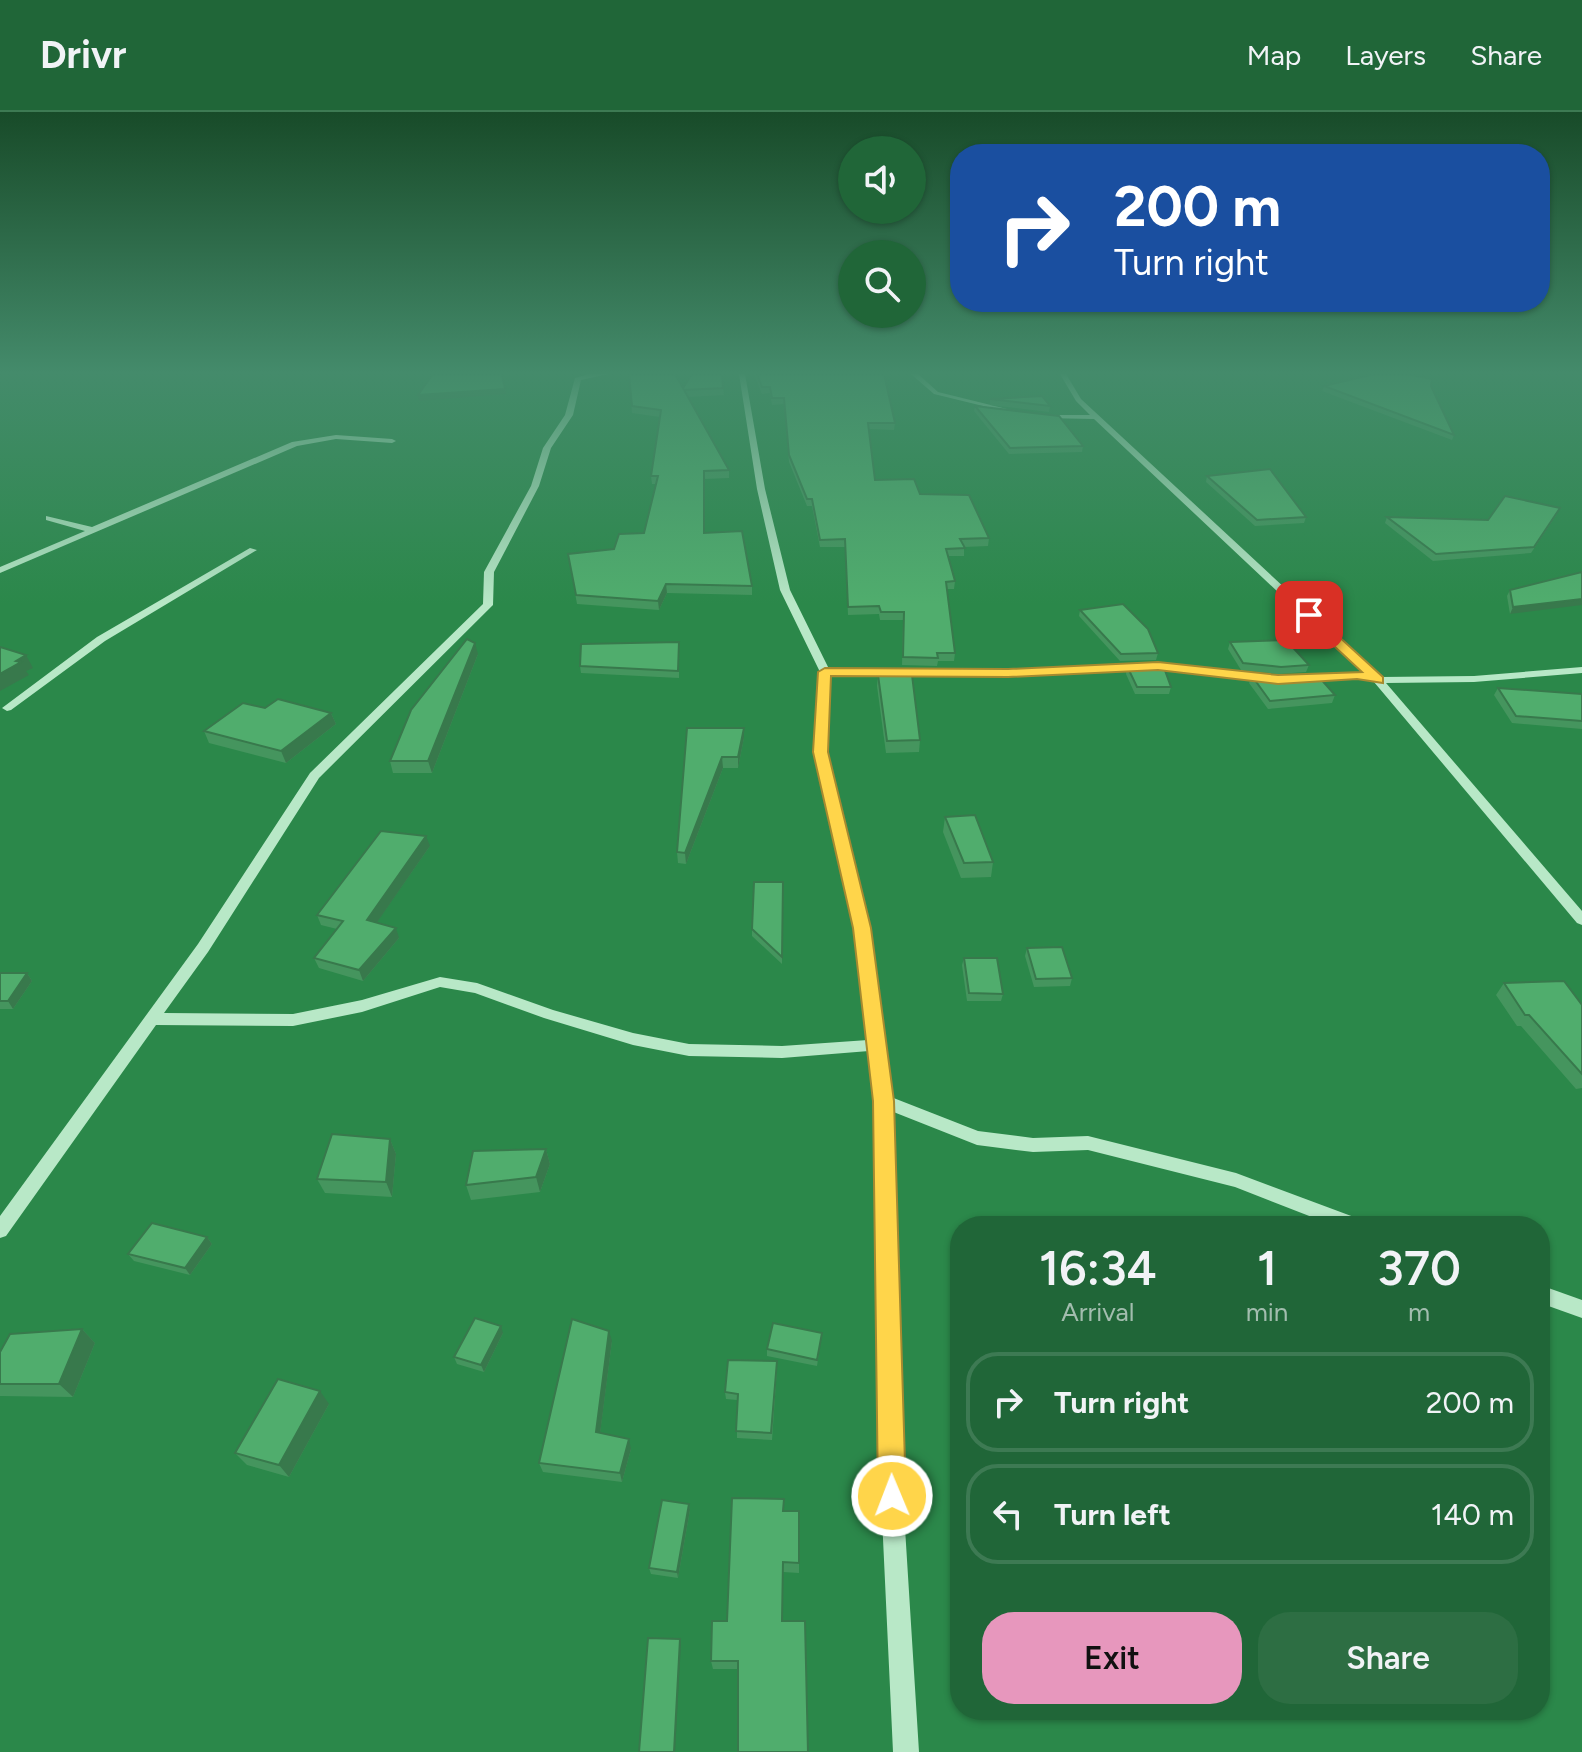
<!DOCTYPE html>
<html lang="en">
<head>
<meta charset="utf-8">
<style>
	:root { --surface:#206638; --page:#2d6e43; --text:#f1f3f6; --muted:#a2bdae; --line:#3d7a53; --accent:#e797bd }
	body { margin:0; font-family:Figtree,sans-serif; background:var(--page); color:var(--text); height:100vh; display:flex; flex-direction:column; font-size:30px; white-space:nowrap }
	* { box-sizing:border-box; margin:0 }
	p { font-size:26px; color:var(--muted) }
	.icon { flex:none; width:44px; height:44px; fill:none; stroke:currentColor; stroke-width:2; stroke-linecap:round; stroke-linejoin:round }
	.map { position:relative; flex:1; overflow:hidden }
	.sheet { position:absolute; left:950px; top:1104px; width:600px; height:504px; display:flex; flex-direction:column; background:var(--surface); border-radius:32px; box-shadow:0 2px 6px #0004 }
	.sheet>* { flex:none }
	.banner { position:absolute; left:950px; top:32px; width:600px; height:168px; border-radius:32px; box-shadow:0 2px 6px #0004; background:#1a4fa0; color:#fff; overflow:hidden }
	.controls { position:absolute; left:838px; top:24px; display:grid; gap:16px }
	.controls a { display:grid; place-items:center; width:88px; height:88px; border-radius:50%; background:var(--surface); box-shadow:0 2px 6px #0004; font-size:40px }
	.pin { position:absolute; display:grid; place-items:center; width:68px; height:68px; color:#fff; margin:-34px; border-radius:16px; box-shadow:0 4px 12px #0006 }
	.me { position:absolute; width:88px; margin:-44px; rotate:359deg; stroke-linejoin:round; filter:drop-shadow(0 0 6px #0008) }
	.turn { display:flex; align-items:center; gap:28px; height:168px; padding:0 32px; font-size:36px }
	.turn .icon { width:104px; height:104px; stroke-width:2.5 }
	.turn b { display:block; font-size:56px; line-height:68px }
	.eta { display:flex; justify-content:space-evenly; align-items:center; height:136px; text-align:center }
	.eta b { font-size:48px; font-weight:600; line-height:56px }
	.primary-button { display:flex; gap:16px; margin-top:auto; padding:16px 32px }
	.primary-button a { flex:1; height:92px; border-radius:32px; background:var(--accent); color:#111; font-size:32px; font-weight:600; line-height:92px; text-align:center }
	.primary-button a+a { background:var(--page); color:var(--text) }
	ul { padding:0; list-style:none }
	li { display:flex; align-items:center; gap:24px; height:100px; margin:0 16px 12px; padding:0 16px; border:4px solid var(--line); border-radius:32px }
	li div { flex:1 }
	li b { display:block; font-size:30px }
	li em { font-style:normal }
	header { display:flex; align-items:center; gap:48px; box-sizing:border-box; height:112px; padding:0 40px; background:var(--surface); border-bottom:2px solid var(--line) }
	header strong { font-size:38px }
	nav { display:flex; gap:44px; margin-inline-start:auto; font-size:28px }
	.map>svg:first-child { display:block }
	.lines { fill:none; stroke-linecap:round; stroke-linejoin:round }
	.minor { fill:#b8e8c7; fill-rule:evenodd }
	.wall { fill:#45955e }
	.shaded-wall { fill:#38794c }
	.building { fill:#50ad6d; stroke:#38794c; stroke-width:2 }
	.route { fill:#ffd54a; stroke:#a68a30; stroke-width:2 }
</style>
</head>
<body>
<header>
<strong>Drivr</strong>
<nav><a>Map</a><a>Layers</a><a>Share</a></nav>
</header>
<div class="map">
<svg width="1582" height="1640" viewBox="0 0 1582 1640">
	<rect width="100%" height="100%" fill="#2b884a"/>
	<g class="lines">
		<!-- minor -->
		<g class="minor">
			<path d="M589,262H608L581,268L573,303L551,336L539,374L494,460L493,493L319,666L208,840L164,901L293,902L362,888L440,865L477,871L553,898L633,921L689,932L782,934L868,928L855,816L814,640L820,560L780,478L757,377L739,262H745L765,377L790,478L829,557L1008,558L1158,551L1271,564L1276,567L1271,570L1158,557L1008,564L830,563L826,640L869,816L891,985L978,1019L1033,1026L1088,1024L1236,1061L1362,1108L1365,1114H1335L1235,1075L1088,1038L1033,1040L977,1033L891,999L903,1384L919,1640H893L881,1384L875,989L869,939L782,946L689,944L633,933L544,906L475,881L440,875L362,900L293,914L156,913L6,1124L0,1126V1104L198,832L310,661L483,492L484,460L531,374L543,336L565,303L575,266Z"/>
			<path d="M911,262H918L938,280L1019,300L1016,302L934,282Z"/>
			<path d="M1060,262H1066L1081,287L1381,565L1474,564L1582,555V561L1474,570L1386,571L1582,799V813L1577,811L1374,570L1357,566L1296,568L1295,566L1300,563L1357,560L1365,562L1094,307L1043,306L1045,303H1090L1076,289Z"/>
			<path d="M336,323L392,327L396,329L392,331L336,327L297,334L0,461V455L85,419L46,408V404L92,415L292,330Z"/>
			<path d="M250,436L257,438L105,529L11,598L7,599L2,596L97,525Z"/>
			<path d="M1540,1173L1582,1188V1206L1540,1191Z"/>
		</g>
	</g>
	<!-- wall -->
	<g class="wall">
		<path d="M629,262L683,276H723L724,283L688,285L729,358V366L704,367V421L752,474V483L667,481L659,498L577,492L568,442L614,437L644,421L656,372H652L651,364L660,305L632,301Z"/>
		<path d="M754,262H884L895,311L894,318L868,317L875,368L920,382L989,426L988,434L964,435V444H948L955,469L954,477H947L955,541L954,549H938L937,554L902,553L903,508H880L879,502L848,503L845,435H820L812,394H807L789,350L784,292L772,293L770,281L762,282Z"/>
		<path d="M1324,274H1431L1454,323L1452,328L1322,279Z"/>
		<path d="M990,287L1050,294L1049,300L990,293Z"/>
		<path d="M975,294L1083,334L1082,340L1009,342L974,299Z"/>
		<path d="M1207,364L1306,405L1304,411L1255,414L1206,370Z"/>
		<path d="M1557,402L1531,441L1433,449L1385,411L1387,405L1488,408Z"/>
		<path d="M1582,460L1510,502L1507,484L1510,478Z"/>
		<path d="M1080,498L1158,541L1156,548L1120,549L1079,504Z"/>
		<path d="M679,530V566L581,561L580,554Z"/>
		<path d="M1230,530L1309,553L1306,560L1278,562L1241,558L1228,537Z"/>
		<path d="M478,542L432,661H393L390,649Z"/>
		<path d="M1127,554L1171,575L1169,582H1135L1126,562Z"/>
		<path d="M878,563L920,628L919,640L886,641L877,574Z"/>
		<path d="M1252,564L1281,567L1335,583L1332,591L1268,597L1249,571Z"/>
		<path d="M1498,576L1582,582V617L1512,611L1494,583Z"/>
		<path d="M265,596L331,601L336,612L286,651L209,631L204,619Z"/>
		<path d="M687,616L744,626L738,656H723L686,752L678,751L677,740Z"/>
		<path d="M945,705L993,750L991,765L961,766L943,720Z"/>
		<path d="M430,734L376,811L399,826L363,869L319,856L314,846L337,817L321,813L317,803Z"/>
		<path d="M783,770L782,852L752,824V817Z"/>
		<path d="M1027,836L1072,866L1070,874L1034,875L1025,844Z"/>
		<path d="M964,846L1003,882L1001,889H967L962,853Z"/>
		<path d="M0,861H27L32,869L13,897H0Z"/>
		<path d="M1504,871L1582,893V976L1576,977L1521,914H1517L1496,883Z"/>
		<path d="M390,1027L396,1042L392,1085L325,1081L317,1067Z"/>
		<path d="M546,1037L550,1052L540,1080L471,1088L466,1073Z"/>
		<path d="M207,1125L212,1132L190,1163L134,1149L128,1142Z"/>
		<path d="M82,1217L95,1231L73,1285L0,1284V1240Z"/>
		<path d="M503,1221L484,1260L457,1252L454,1245Z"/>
		<path d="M822,1221L817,1254L767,1244V1237Z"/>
		<path d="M612,1229L600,1321L631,1337L622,1370L543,1360L539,1351Z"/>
		<path d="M777,1256L772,1328L737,1326V1288L726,1287L725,1280Z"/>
		<path d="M329,1292L289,1365L247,1353L235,1341Z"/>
		<path d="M689,1392L690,1398L678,1466L651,1462L649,1456Z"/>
		<path d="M784,1399H799V1461L783,1460L782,1509L738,1557H713L711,1549L727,1509Z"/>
	</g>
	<!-- shaded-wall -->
	<g class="shaded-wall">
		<path d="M505,277L506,282L419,289L418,283Z"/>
		<path d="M666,472L667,481L659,498L658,489Z"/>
		<path d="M1582,487V493L1510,502L1513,495Z"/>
		<path d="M475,531L478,542L432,661L428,649Z"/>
		<path d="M26,543L33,556L26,559L29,563L0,579V562L16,549Z"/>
		<path d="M331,601L336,612L286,651L281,639Z"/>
		<path d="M744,616V626L738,656V645Z"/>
		<path d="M722,645L723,656L686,752L685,741Z"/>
		<path d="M426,724L430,734L371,819L367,808Z"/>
		<path d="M396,816L399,826L363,869L359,858Z"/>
		<path d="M27,861L32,869L13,897L8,889Z"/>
		<path d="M390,1027L396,1042L392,1085L386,1070Z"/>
		<path d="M546,1037L550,1052L540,1080L536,1065Z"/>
		<path d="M207,1125L212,1132L190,1163L185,1156Z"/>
		<path d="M501,1214L503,1221L484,1260L481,1253Z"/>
		<path d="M82,1217L95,1231L73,1285L59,1272Z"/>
		<path d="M609,1219L612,1229L599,1330L596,1320Z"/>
		<path d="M320,1279L329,1292L289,1365L279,1353Z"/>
		<path d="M629,1327L631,1337L622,1370L620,1361Z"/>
		<path d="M689,1392L690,1398L678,1466L677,1460Z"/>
		<path d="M680,1527L681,1532L675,1640H674Z"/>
	</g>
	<!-- building -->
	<g class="building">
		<path d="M433,262H502L505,277L418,283Z"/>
		<path d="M629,262H675L683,276L692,262H722L723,276L684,278L729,358L704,359V421L742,419L752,474L666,472L658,489L576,483L568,442L614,437L619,422L644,421L658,364H651L661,298L632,294Z"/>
		<path d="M757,262H884L895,311H868L875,368L914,367L920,382L969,383L989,426L960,427L965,436L946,437L955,469L946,470L955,541H937L938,546L903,545L904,500H881L879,494L848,495L845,427L820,428L812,387H807L789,343L784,286H772L770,275H762Z"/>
		<path d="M1374,262H1406L1432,267L1431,274L1454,323L1324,274Z"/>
		<path d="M1042,284L1050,294L990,287Z"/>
		<path d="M975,294L1059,304L1083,334L1010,336Z"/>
		<path d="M1270,357L1306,405L1257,408L1207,364Z"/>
		<path d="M1505,384L1560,396L1534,435L1436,442L1387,405L1488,408Z"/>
		<path d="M1582,460V487L1513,495L1510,478Z"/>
		<path d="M1123,492L1148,517L1158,541L1121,542L1080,498Z"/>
		<path d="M467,527L475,531L428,649H390L411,598Z"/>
		<path d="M1286,528L1309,553L1281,555L1243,551L1230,530Z"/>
		<path d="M679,530L678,559L580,554L581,532Z"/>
		<path d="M0,535L26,543L16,549L21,550L0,562Z"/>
		<path d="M1163,553L1171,575H1137L1127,554Z"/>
		<path d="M878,563H912L920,628L887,629Z"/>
		<path d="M1252,564L1281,567L1319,565L1335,583L1270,589Z"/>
		<path d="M1498,576L1582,582V609L1516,604Z"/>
		<path d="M278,587L331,601L281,639L204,619L243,591L265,596Z"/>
		<path d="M687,616H744L738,645H722L685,741L677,740Z"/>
		<path d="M975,703L993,750L964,751L945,705Z"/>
		<path d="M381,719L426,724L367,808L396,816L359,858L314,846L343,809L317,803Z"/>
		<path d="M754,770H783L782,845L752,817Z"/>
		<path d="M1062,835L1072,866L1036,867L1027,836Z"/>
		<path d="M964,846H997L1003,882L969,881Z"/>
		<path d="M0,861H27L8,889H0Z"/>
		<path d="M1564,869L1582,893V962L1529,903H1525L1504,871Z"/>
		<path d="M332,1022L390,1027L386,1070L317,1067Z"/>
		<path d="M546,1037L536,1065L466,1073L473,1039Z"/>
		<path d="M152,1111L207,1125L185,1156L128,1142Z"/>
		<path d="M475,1206L501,1214L481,1253L454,1245Z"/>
		<path d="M572,1207L609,1219L596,1320L629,1327L620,1361L539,1351Z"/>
		<path d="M773,1211L822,1221L817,1248L767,1237Z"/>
		<path d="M82,1217L59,1272H0V1240L10,1222Z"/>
		<path d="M728,1248L777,1249L771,1321L736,1319L738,1282L725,1280Z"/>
		<path d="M278,1267L320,1279L279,1353L235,1341Z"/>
		<path d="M732,1386L784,1387L783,1399H799V1451L783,1450L782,1509H805L808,1640H738V1549H711L712,1509H727Z"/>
		<path d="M662,1388L689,1392L677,1460L649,1456Z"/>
		<path d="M648,1526L680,1527L674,1640H639Z"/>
	</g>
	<!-- sky -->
	<linearGradient id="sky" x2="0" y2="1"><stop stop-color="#184b29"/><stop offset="0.53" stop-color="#448b6b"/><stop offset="1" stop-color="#448b6b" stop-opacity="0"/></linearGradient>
	<rect width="1582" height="492" fill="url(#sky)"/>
	<!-- route -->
	<path class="route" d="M1304,501H1313L1383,565V571L1357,567L1278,572L1158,558L1008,565L831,564L828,640L871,816L894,989L906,1384L902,1394L892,1398L882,1394L878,1384L873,989L853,816L813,640L818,560L825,556L1008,557L1158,550L1278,563L1362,560L1304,506Z"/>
</svg>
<div class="controls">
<a><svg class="icon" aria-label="sound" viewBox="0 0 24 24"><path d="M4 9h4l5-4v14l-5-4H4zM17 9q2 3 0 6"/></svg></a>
<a><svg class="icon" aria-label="search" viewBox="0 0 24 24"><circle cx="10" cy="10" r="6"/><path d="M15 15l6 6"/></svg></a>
</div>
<div class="pin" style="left:1309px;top:503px;background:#d93025"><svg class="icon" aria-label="arrive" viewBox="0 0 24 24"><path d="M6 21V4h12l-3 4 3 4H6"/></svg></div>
<svg class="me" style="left:892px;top:1384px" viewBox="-20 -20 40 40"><circle r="17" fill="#ffd54a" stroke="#fff" stroke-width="3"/><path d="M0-11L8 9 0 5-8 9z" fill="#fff"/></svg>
<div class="banner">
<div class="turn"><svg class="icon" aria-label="right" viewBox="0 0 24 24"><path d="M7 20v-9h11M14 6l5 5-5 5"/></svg><div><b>200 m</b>Turn right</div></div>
</div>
<section class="sheet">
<div class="eta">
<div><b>16:34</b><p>Arrival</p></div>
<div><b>1</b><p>min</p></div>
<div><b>370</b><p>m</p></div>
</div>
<ul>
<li><svg class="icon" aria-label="right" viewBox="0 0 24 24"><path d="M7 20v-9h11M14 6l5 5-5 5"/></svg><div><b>Turn right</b></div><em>200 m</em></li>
<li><svg class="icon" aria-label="left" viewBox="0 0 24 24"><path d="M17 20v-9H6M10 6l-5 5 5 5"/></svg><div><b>Turn left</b></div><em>140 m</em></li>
</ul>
<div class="primary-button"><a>Exit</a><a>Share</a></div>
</section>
</div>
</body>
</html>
